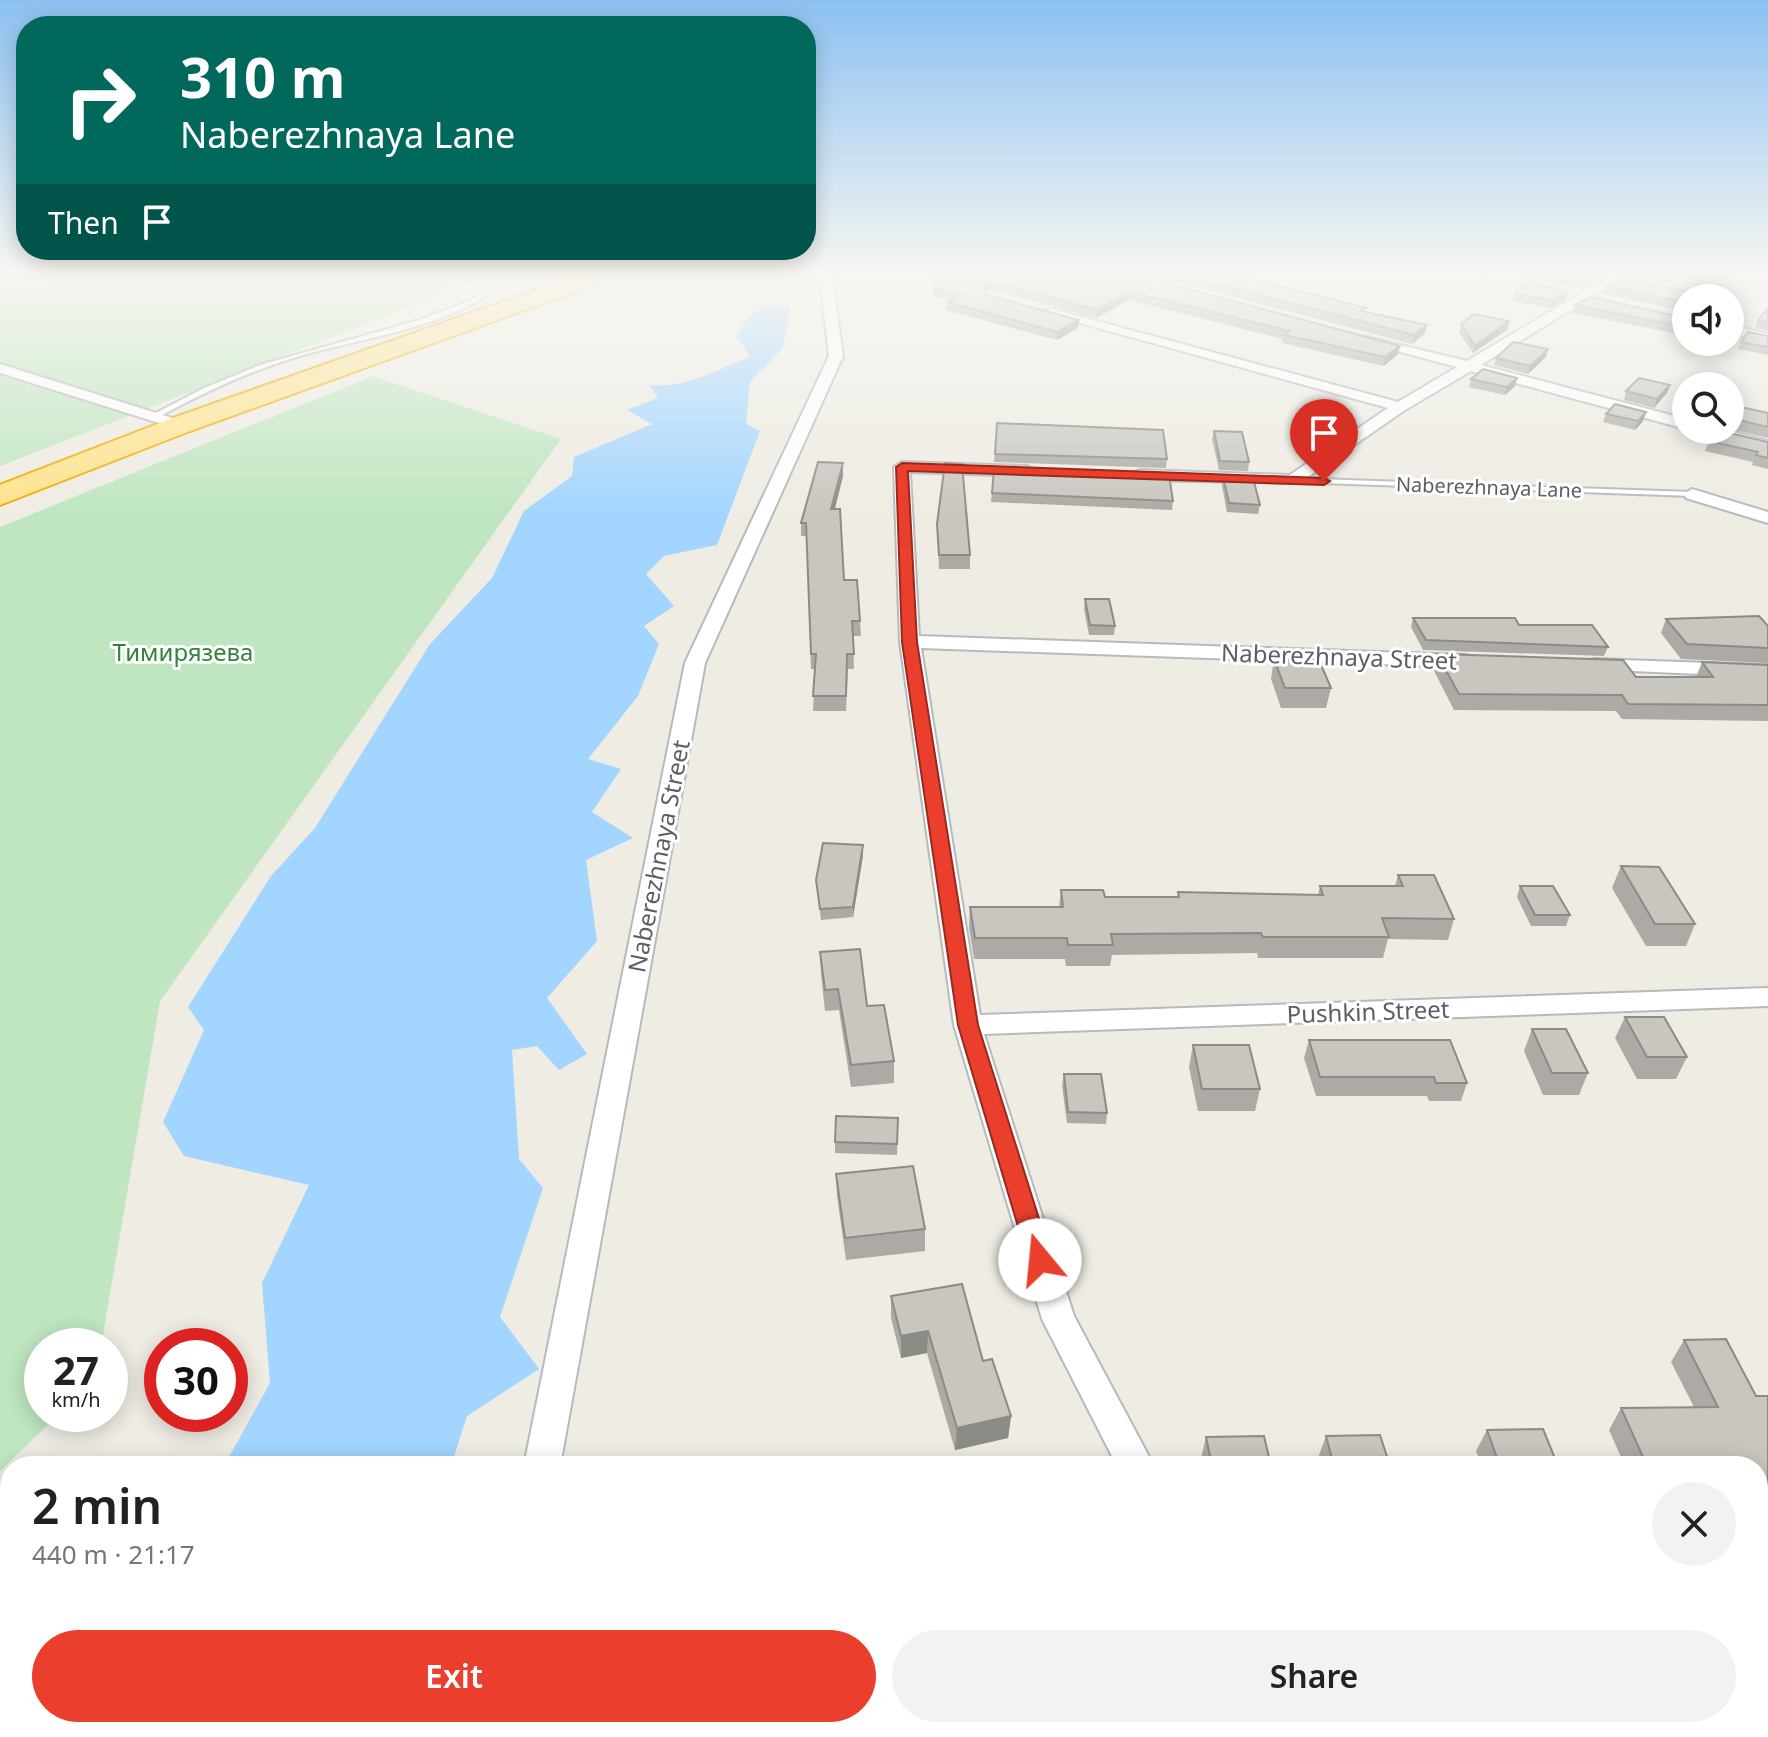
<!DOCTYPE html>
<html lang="en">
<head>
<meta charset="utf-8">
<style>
	:root { --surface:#fff; --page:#f2f2f2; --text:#222; --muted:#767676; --accent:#eb3f2d }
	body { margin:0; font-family:"Noto Sans",sans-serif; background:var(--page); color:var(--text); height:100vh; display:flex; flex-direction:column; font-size:30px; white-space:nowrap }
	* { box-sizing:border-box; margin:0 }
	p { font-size:26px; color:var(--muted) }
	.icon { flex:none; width:44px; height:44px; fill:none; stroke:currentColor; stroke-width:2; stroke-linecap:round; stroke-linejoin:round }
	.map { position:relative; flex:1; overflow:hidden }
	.sheet { position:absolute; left:0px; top:1456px; width:1768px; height:282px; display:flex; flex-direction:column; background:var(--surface); border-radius:32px 32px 0 0; box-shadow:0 4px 20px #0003 }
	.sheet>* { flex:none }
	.banner { position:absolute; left:16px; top:16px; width:800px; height:244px; border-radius:32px; box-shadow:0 4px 20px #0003; background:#00695c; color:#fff; overflow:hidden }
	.fabs { position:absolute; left:1672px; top:284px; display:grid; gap:16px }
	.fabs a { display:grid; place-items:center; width:72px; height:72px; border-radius:50%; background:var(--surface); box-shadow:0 4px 20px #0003; font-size:40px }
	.speed { position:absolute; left:24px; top:1328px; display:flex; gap:16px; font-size:40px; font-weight:700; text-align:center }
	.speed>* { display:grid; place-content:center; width:104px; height:104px; border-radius:50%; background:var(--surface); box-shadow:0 4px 20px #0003; line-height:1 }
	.speed small { font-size:20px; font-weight:400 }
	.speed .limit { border:12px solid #d22; background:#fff; color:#111 }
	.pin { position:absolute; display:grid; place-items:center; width:68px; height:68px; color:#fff; margin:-82px -34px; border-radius:50% 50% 50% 0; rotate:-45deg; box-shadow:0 0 8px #0007 }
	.pin .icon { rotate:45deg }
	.me { position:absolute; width:88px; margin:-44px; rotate:343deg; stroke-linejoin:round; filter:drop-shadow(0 0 6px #0008) }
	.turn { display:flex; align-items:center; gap:28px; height:168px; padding:0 32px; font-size:36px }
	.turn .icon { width:104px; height:104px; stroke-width:2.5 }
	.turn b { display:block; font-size:56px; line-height:68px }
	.then { display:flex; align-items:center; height:76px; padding:0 32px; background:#0003; gap:16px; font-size:30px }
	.round { display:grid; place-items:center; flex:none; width:84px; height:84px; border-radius:42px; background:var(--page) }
	.headline { display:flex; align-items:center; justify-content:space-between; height:136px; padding:0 32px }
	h1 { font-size:48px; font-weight:600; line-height:60px }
	.action { display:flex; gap:16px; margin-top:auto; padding:16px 32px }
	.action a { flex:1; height:92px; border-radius:48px; background:var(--accent); color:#fff; font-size:32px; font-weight:600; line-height:92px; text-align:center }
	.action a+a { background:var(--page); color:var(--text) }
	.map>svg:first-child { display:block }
	.green { fill:#bfe6c0 }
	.water { fill:#a2d5ff }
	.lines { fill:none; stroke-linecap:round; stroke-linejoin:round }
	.lane-casing { stroke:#b6b9be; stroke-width:4 }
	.street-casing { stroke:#b6b9be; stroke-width:4 }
	.highway-casing { stroke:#f1ab00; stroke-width:4 }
	.lane { fill:#fff; fill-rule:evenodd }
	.street { fill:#fff; fill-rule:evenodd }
	.highway { fill:#fee38b; fill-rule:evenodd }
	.wall { fill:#adaaa5 }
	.shaded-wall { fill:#8d8b86 }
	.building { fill:#c9c6c0; stroke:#8d8b86; stroke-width:2 }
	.route { fill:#eb3f2d; stroke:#99291d; stroke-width:2 }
	.labels { text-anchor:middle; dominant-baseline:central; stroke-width:6; stroke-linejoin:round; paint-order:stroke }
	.far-street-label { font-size:20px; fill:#5b5f64; stroke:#fff }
	.park-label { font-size:24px; fill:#338339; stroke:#fff }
	.street-label { font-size:24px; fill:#5b5f64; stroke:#fff }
</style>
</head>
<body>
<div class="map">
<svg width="1768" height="1737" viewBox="0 0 1768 1737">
	<rect width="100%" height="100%" fill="#eeece3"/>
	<!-- green -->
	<g class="green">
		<path d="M0,271H502L0,466Z"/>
		<path d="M373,376L561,439L160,1001L101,1346H42V1414H59L0,1471V527Z"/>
	</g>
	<!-- water -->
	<g class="water">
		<path d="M765,304L790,309L783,348L750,382L746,424L760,431L717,545L664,556L646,574L674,606L644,626L659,644L638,696L588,759L621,769L592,812L633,838L586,860L597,941L547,998L587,1054L559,1070L537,1046L512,1050L519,1159L543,1188L500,1317L539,1369L467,1416L451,1466H224L270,1383L262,1283L309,1185L184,1156L163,1122L204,1030L188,1007L271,876L315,828L430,644L492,578L524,511L572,476L574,457L652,424L627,410L658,398L649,385C685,389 717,370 750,356L736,336L747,319Z"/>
		<path d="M59,1728H409L406,1737H57Z"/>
	</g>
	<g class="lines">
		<!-- lane casing -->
		<g class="lane-casing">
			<g id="lane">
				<path d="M428,271H436L489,294C439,328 361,339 303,355C252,370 204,392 157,418L150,416L204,388L260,365L416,321L462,304L481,294Z"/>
				<path d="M1290,478L1692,492L1696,494L1692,496L1293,482H1290Z"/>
			</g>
		</g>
		<!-- street casing -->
		<g class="street-casing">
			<g id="street">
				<path d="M815,271H827L832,277L843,356L705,663L560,1466H524L685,663L829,356L820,277Z"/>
				<path d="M1466,271H1488L1565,291L1559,295Z"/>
				<path d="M1619,271H1634L1481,365L1686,419V429L1471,371L1405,410L1299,483L1139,480L1131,475L1139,470L1290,475L1388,408L1040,312L1052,309L1398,402L1457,367L1363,342V336L1467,361Z"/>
				<path d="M1730,325L1768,334V342L1730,333Z"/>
				<path d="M0,364L185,422L188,425L180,430L175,428L0,373Z"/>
				<path d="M1700,430H1726L1768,441V451L1703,433Z"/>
				<path d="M902,462L1027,466L1035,471L1027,476L910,472L919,636L1466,655L1476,661L1466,667L921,648L980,1015L1768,988V1006L984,1034L1074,1316L1154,1466H1117L1042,1319L954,1025L900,642L894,467Z"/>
				<path d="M1692,489L1768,512V523L1686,498L1684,494Z"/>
				<path d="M1594,659L1768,665V677L1587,669L1584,665Z"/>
				<path d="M1768,1610V1650L1758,1651V1611Z"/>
				<path d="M472,1728H512V1737H470Z"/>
				<path d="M1257,1728H1299L1303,1737H1260Z"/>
			</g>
		</g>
		<!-- highway casing -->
		<g class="highway-casing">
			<path id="highway" d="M590,271H622L619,276L190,431L0,505V485L170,419Z"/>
		</g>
		<!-- lane -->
		<use href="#lane" class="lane"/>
		<!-- street -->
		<use href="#street" class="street"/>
		<!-- highway -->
		<use href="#highway" class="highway"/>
	</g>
	<!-- wall -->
	<g class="wall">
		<path d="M1122,271L1400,346L1398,354L1384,366L1282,343L1283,339L1129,300L1096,318L992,290L985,292L986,295L1078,328L1057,340L946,310L947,302L951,300L933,296V288Z"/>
		<path d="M1135,271H1208L1365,312L1425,333L1412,344Z"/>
		<path d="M1398,271H1422L1417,275Z"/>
		<path d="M1527,271H1613L1582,289L1526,276Z"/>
		<path d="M1630,271H1688L1660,286L1686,298V312L1605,294L1607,286Z"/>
		<path d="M1568,292L1566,299L1551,308L1513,301L1515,293Z"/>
		<path d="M1575,305L1686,318V323L1678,334L1573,313Z"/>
		<path d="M1768,310V331L1755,328L1758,320Z"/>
		<path d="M1509,321L1508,329L1473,353L1459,332L1461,324Z"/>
		<path d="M1768,336V355L1738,349L1741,342Z"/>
		<path d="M1546,357L1528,374L1494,365L1496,358Z"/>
		<path d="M1517,378L1515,386L1505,395L1469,387L1471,379Z"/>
		<path d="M1670,385L1667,393L1654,408L1624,400L1626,391Z"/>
		<path d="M1646,412L1643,421L1635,430L1603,422L1606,414Z"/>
		<path d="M1768,413V438L1730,429V414Z"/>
		<path d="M997,423L1167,459L1166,468L994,462Z"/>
		<path d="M1214,431L1249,462L1248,471L1219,470L1212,439Z"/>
		<path d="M1709,441L1768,442V469L1752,465L1753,462L1705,451Z"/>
		<path d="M843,463V476L835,509L844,580L860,621L861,636H853L854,669H848L846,711H813L815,669H811L807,536H801V523Z"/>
		<path d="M994,469L1173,501L1172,510L991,502Z"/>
		<path d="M1223,477L1260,505L1258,514L1227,512L1222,486Z"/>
		<path d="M937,524L970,555V569H939Z"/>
		<path d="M1085,599L1115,626L1114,635H1089L1084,609Z"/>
		<path d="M1413,618L1519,625L1608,647L1604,656L1423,650L1411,627Z"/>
		<path d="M1666,619L1768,626V663L1681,659L1661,633Z"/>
		<path d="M1437,654L1636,677H1696L1702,662L1768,665V721L1622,719L1616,711L1454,710L1433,669Z"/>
		<path d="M1274,659L1331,688L1326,708H1281L1271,679Z"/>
		<path d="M863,855L853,917L821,920L816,880Z"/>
		<path d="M1621,866L1695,924L1686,946H1646L1612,888Z"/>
		<path d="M1398,875L1454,919L1448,940L1388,939L1383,958H1258L1257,953L1112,955L1110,966H1066L1065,959H974L969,927L970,907H1059L1061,890L1105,897H1177L1178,892L1318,895L1320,886H1395Z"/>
		<path d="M1520,886L1570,915L1566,926H1531L1517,897Z"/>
		<path d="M820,952L867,1006L894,1061V1083L851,1087L839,1010L825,1011L821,974Z"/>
		<path d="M1625,1017L1687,1057L1676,1079H1637L1615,1038Z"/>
		<path d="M1532,1029L1588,1073L1579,1095H1543L1524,1051Z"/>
		<path d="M1309,1040L1467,1083L1461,1101H1429L1427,1096H1316L1304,1058Z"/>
		<path d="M1193,1045L1260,1089L1255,1111H1198L1189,1067Z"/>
		<path d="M1064,1074L1107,1113L1106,1124L1067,1123L1062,1085Z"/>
		<path d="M898,1118L897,1155L835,1153V1142Z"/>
		<path d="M836,1174L925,1229V1251L846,1260L837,1196Z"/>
		<path d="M891,1296L983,1361L1011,1416L1008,1438L955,1450L927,1353L901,1358L891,1318Z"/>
		<path d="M1684,1340L1756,1396H1768V1545L1760,1546L1758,1541V1466H1625L1609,1430L1621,1408L1694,1407L1671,1362Z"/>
		<path d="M1487,1430L1558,1466H1482L1476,1451Z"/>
		<path d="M1326,1436L1390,1466H1320L1318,1458Z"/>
		<path d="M1206,1437L1271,1466H1202L1201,1459Z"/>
		<path d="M1570,1728H1641L1645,1737H1573Z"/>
		<path d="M1684,1728H1758L1768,1737H1688Z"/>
	</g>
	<!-- shaded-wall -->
	<g class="shaded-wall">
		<path d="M1602,271H1613L1582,289L1585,281Z"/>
		<path d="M1675,271H1688L1649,292L1652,284Z"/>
		<path d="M992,282V290L984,292V284Z"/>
		<path d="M1130,292L1129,300L1096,318L1097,310Z"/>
		<path d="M1568,292L1566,299L1551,308L1553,301Z"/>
		<path d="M1079,320L1078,328L1057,340V332Z"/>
		<path d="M1686,320L1685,326L1678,334L1680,326Z"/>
		<path d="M1509,321L1508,329L1473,353L1475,346Z"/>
		<path d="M1427,325L1425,333L1412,344L1414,335Z"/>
		<path d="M1400,346L1398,354L1384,366L1385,357Z"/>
		<path d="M1548,349L1546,357L1528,374L1530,366Z"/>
		<path d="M1517,378L1515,386L1505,395L1507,387Z"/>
		<path d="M1670,385L1667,393L1654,408L1657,399Z"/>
		<path d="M1646,412L1643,421L1635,430L1638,421Z"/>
		<path d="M843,463V476L831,523V509Z"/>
		<path d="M863,845V855L853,917V907Z"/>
		<path d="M928,1331L927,1353L901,1358V1336Z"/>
		<path d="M1011,1416L1008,1438L955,1450L957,1428Z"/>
	</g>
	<!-- building -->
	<g class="building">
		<path d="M936,271H1122L1400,346L1385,357L1284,335L1289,331L1130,292L1097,310L992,282L984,284L986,295L1079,320L1057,332L947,302L962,295L933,288Z"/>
		<path d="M1166,271H1209L1317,295L1366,308L1361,311L1427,325L1414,335Z"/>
		<path d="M1540,271H1602L1585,281Z"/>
		<path d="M1630,271H1675L1652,284L1707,296L1706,298H1686V303L1607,286Z"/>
		<path d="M1528,282L1568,292L1553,301L1515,293Z"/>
		<path d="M1590,297L1686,318V320L1680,326L1575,305Z"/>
		<path d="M1767,309L1768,323L1758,320Z"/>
		<path d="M1474,314L1509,321L1475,346L1461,324Z"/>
		<path d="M1748,332L1768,336V347L1741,342Z"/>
		<path d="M1513,342L1548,349L1530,366L1496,358Z"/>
		<path d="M1483,369L1517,378L1507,387L1471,379Z"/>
		<path d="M1639,378L1670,385L1657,399L1626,391Z"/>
		<path d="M1615,404L1646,412L1638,421L1606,414Z"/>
		<path d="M1736,406L1768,413V427L1730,418V414Z"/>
		<path d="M997,423L1163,430L1167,459L995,454Z"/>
		<path d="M1717,430L1768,442V458L1756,455L1758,452L1709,441Z"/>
		<path d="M1214,431L1242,432L1249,462L1220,461Z"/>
		<path d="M818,462L843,463L831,509H840L844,580H857L860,621H852L854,654H847L846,696H813L816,654H811L806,523H801Z"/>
		<path d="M945,463L962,464L970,555H939L937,524Z"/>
		<path d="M994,469L1169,475L1173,501L992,493Z"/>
		<path d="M1223,477L1253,478L1260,505L1229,503Z"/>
		<path d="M1085,599H1109L1115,626L1090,625Z"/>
		<path d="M1759,616L1768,626V648L1687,644L1666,619Z"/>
		<path d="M1413,618H1515L1519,625H1592L1608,647L1426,640Z"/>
		<path d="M1437,654L1623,660L1636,677H1713L1702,662L1768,665V705L1628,704L1622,695L1459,694Z"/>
		<path d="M1274,659L1319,660L1331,688H1285Z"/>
		<path d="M823,843L863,845L853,907L820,909L816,880Z"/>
		<path d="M1621,866L1659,867L1695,924H1655Z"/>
		<path d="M1398,875H1434L1454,919L1382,918L1389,937H1263L1261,933L1111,934L1113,945H1068L1067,938H975L970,907H1063L1061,890H1103L1105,897H1179L1178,892L1323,895L1320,886H1403Z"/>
		<path d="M1520,886H1553L1570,915H1535Z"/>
		<path d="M860,949L867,1006L884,1005L894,1061L851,1065L838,989L825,990L820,952Z"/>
		<path d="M1625,1017H1664L1687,1057H1647Z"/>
		<path d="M1532,1029H1566L1588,1073H1552Z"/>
		<path d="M1309,1040H1450L1467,1083H1436L1434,1077H1320Z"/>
		<path d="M1193,1045H1249L1260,1089H1202Z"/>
		<path d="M1064,1074H1101L1107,1113L1068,1112Z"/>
		<path d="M836,1116L898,1118L897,1144L835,1142Z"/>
		<path d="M913,1166L925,1229L845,1238L836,1174Z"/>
		<path d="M962,1284L983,1361L992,1359L1011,1416L957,1428L928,1331L901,1336L891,1296Z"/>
		<path d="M1726,1339L1756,1396H1768V1508L1765,1503H1758V1466H1647L1621,1408L1718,1407L1684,1340Z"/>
		<path d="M1543,1429L1558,1466H1500L1487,1430Z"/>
		<path d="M1380,1435L1390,1466H1334L1326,1436Z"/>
		<path d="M1264,1436L1271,1466H1212L1206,1437Z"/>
		<path d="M1758,1689L1768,1711V1737H1712L1708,1728H1758Z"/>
		<path d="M1590,1728H1641L1645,1737H1593Z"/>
		<path d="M1477,1729L1479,1737H1415L1413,1730Z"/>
	</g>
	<!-- sky -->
	<linearGradient id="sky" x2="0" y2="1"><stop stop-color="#8cc1f1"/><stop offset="0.53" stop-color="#f7f6f2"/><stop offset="1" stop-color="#f7f6f2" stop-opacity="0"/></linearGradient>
	<rect width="1768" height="514" fill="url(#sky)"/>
	<!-- route -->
	<path class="route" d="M902,463L1324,478L1330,481L1324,485L908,471L917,642L978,1025L1052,1260L1048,1267L1040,1270L1031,1267L1028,1260L958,1025L902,642L896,467Z"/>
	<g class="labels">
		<!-- far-street labels -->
		<g class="far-street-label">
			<text transform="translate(1489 487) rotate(2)">Naberezhnaya Lane</text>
		</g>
		<!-- park labels -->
		<g class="park-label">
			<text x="183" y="651">Тимирязева</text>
		</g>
		<!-- street labels -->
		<g class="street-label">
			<text transform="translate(1339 656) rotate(2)">Naberezhnaya Street</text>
			<text transform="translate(658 856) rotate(-79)">Naberezhnaya Street</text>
			<text transform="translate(1368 1011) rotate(-2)">Pushkin Street</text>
		</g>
	</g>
</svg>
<div class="fabs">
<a><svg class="icon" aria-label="sound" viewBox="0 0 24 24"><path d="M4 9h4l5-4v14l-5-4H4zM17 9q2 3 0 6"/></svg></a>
<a><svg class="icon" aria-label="search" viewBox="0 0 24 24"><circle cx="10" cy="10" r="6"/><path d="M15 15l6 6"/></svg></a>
</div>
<div class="speed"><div>27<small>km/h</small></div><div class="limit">30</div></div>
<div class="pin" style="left:1324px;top:481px;background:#d93025"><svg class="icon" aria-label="arrive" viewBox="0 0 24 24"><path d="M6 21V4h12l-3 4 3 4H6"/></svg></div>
<svg class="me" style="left:1040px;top:1260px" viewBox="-20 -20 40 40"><circle r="19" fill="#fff"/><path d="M0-13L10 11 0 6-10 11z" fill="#eb3f2d"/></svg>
<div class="banner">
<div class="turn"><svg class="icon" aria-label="right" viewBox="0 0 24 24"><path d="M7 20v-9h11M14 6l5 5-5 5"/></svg><div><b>310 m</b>Naberezhnaya Lane</div></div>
<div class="then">Then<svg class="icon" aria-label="arrive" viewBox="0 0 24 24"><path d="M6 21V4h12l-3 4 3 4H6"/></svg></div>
</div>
<section class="sheet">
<div class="headline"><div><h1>2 min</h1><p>440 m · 21:17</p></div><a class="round"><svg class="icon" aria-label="close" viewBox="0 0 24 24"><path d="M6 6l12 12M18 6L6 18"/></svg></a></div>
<div class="action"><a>Exit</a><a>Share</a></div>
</section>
</div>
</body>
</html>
